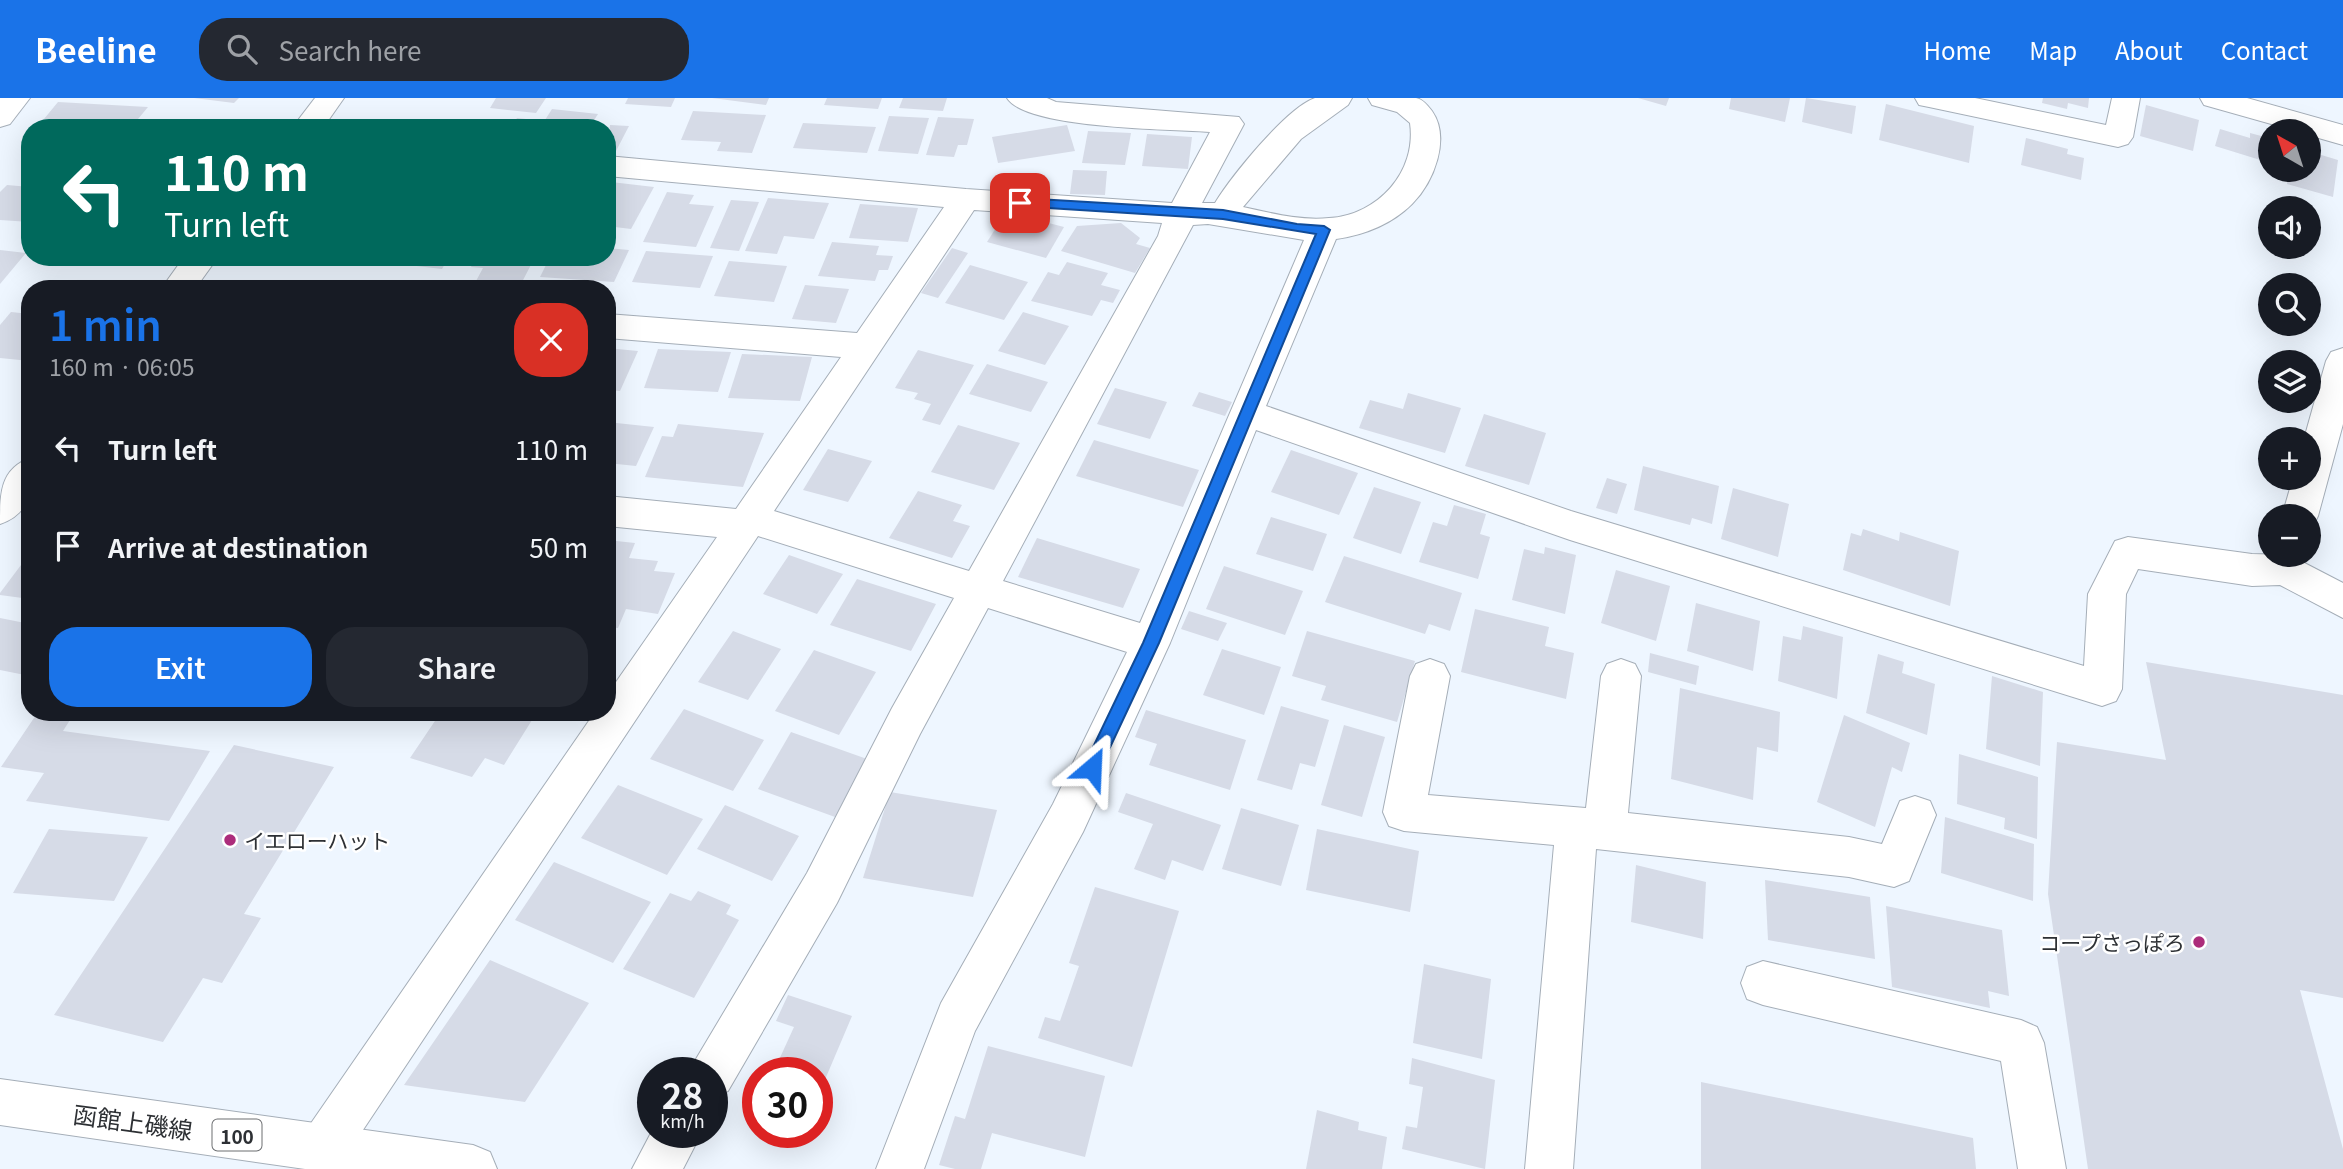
<!DOCTYPE html>
<html lang="en">
<head>
<meta charset="utf-8">
<style>
	:root { --surface:#171b24; --page:#242831; --text:#f1f3f6; --muted:#9ea1a6; --accent:#1a73e8 }
	body { margin:0; font-family:Georgia,"Noto Sans JP",serif; background:var(--page); color:var(--text); height:100vh; display:flex; flex-direction:column; font-size:26px; white-space:nowrap }
	* { box-sizing:border-box; margin:0 }
	p { font-size:23px; color:var(--muted) }
	.icon { flex:none; width:38px; height:38px; fill:none; stroke:currentColor; stroke-width:2; stroke-linecap:round; stroke-linejoin:round }
	.map { position:relative; flex:1; overflow:hidden }
	.drawer { position:absolute; left:21px; top:182px; width:595px; height:441px; display:flex; flex-direction:column; background:var(--surface); border-radius:28px; box-shadow:0 7px 28px #0002 }
	.drawer>* { flex:none }
	.guide { position:absolute; left:21px; top:21px; width:595px; height:147px; border-radius:28px; box-shadow:0 7px 28px #0002; background:#00695c; color:#fff; overflow:hidden }
	.needle { width:46px; rotate:321deg }
	.fabs { position:absolute; left:2258px; top:21px; display:grid; gap:14px }
	.fabs a { display:grid; place-items:center; width:63px; height:63px; border-radius:50%; background:var(--surface); box-shadow:0 7px 28px #0002; font-size:35px }
	.speed { position:absolute; left:637px; top:959px; display:flex; gap:14px; font-size:35px; font-weight:700; text-align:center }
	.speed>* { display:grid; place-content:center; width:91px; height:91px; border-radius:50%; background:var(--surface); box-shadow:0 7px 28px #0002; line-height:1 }
	.speed small { font-size:18px; font-weight:400 }
	.speed .limit { border:10px solid #d22; background:#fff; color:#111 }
	.pin { position:absolute; display:grid; place-items:center; width:60px; height:60px; color:#fff; margin:-30px; border-radius:14px; box-shadow:0 4px 10px #0006 }
	.me { position:absolute; width:77px; margin:-38px; rotate:26deg; stroke-linejoin:round; filter:drop-shadow(0 0 5px #0008) }
	.turn { display:flex; align-items:center; gap:24px; height:147px; padding:0 28px; font-size:32px }
	.turn .icon { width:91px; height:91px; stroke-width:2.5 }
	.turn b { display:block; font-size:49px; line-height:60px }
	.round { display:grid; place-items:center; flex:none; width:74px; height:74px; border-radius:28px; background:var(--page) }
	.headline { display:flex; align-items:center; justify-content:space-between; height:119px; padding:0 28px }
	h1 { font-size:42px; font-weight:600; line-height:52px; color:var(--accent) }
	.cta { display:flex; gap:14px; margin-top:auto; padding:14px 28px }
	.cta a { flex:1; height:80px; border-radius:28px; background:var(--accent); color:#fff; font-size:28px; font-weight:600; line-height:80px; text-align:center }
	.cta a+a { background:var(--page); color:var(--text) }
	ul { padding:0; list-style:none }
	li { display:flex; align-items:center; gap:21px; height:98px; padding:0 28px }
	li div { flex:1 }
	li b { display:block; font-size:26px }
	li em { font-style:normal }
	header { display:flex; align-items:center; gap:42px; box-sizing:border-box; height:98px; padding:0 35px; background:var(--accent); color:#fff }
	header strong { font-size:33px }
	nav { display:flex; gap:38px; margin-inline-start:auto; font-size:24px }
	.search { width:490px; height:63px; background:var(--page); display:flex; align-items:center; gap:18px; box-sizing:border-box; padding:0 24px; border-radius:28px; color:var(--muted); font-size:26px }
	.map>svg:first-child { display:block }
	.building { fill:#d6dbe7 }
	.lines { fill:none; stroke-linecap:round; stroke-linejoin:round }
	.minor-casing { stroke:#a5aeb8; stroke-width:2 }
	.major-casing { stroke:#a5aeb8; stroke-width:2 }
	.minor { fill:#fff; fill-rule:evenodd }
	.major { fill:#fff; fill-rule:evenodd }
	.route { fill:#1a73e8; stroke:#114b97; stroke-width:2 }
	.poi-dot { fill:#ac2c7b; stroke:#fff; stroke-width:2.5 }
	.labels { text-anchor:middle; dominant-baseline:central; stroke-width:5; stroke-linejoin:round; paint-order:stroke }
	.shield { fill:#fff; stroke:#6c6e71; stroke-width:2 }
	.shield-label { font-size:19px; font-weight:bold; fill:#2d3034 }
	.poi-label { font-size:21px; fill:#2d3034; stroke:#fff; text-anchor:start }
	.near-street-label { font-size:24px; fill:#2d3034; stroke:#fff }
</style>
</head>
<body>
<header>
<strong>Beeline</strong>
<div class="search"><svg class="icon" aria-label="search" viewBox="0 0 24 24"><circle cx="10" cy="10" r="6"/><path d="M15 15l6 6"/></svg>Search here</div>
<nav><a>Home</a><a>Map</a><a>About</a><a>Contact</a></nav>
</header>
<div class="map">
<svg width="2343" height="1071" viewBox="0 0 2343 1071">
	<rect width="100%" height="100%" fill="#eef6ff"/>
	<!-- building -->
	<g class="building">
		<path d="M194,0H239L234,5Z"/>
		<path d="M496,0H546L536,15L490,10Z"/>
		<path d="M628,0H675L671,9L625,6Z"/>
		<path d="M712,0H769L766,7Z"/>
		<path d="M827,0H882L878,11L824,7Z"/>
		<path d="M903,0H947L943,13L899,10Z"/>
		<path d="M1638,0H1669L1666,8Z"/>
		<path d="M1731,0H1790L1785,24L1729,11Z"/>
		<path d="M1806,0L1856,8L1852,36L1802,24Z"/>
		<path d="M2043,0H2089L2088,10L2068,5L2067,11L2042,5Z"/>
		<path d="M58,4L148,9L133,27L101,26L98,30H59L65,23L44,21Z"/>
		<path d="M1886,6L1974,28L1969,65L1879,42Z"/>
		<path d="M2146,7L2199,22L2193,53L2140,38Z"/>
		<path d="M552,11L598,16L589,30H540Z"/>
		<path d="M693,13L766,17L752,55L717,53L721,44L681,42Z"/>
		<path d="M889,18L929,20L918,56L878,53Z"/>
		<path d="M938,19L974,21L967,47H958L954,59L926,57Z"/>
		<path d="M517,20L535,22L530,30H510Z"/>
		<path d="M803,25L876,29L867,55L793,50Z"/>
		<path d="M610,27L629,28L616,53H607Z"/>
		<path d="M1067,27L1075,53L998,65L992,39Z"/>
		<path d="M2220,31L2250,40V35L2265,39L2264,44L2270,46V65L2215,48Z"/>
		<path d="M1088,33L1131,35L1125,67L1082,65Z"/>
		<path d="M1147,36L1192,39L1188,71L1142,68Z"/>
		<path d="M2026,40L2068,51L2067,56L2084,60L2081,82L2021,67Z"/>
		<path d="M2308,53L2338,62L2333,99L2287,86L2289,72H2308Z"/>
		<path d="M1073,72L1107,73L1105,97L1070,96Z"/>
		<path d="M611,84L654,89L631,131L607,128V92Z"/>
		<path d="M7,87L30,89V124L0,122V94Z"/>
		<path d="M667,94L694,97L689,106L714,108L696,149L643,144Z"/>
		<path d="M768,100L829,105L814,141L784,138L777,156L745,153Z"/>
		<path d="M731,102L759,104L739,153L710,150Z"/>
		<path d="M860,106L918,110L908,144L849,140Z"/>
		<path d="M1006,114L1064,129L1046,160L987,144Z"/>
		<path d="M1121,125L1140,140L1136,146L1150,150L1135,175L1061,153L1077,128Z"/>
		<path d="M832,144L879,148L876,157L893,158L888,172H879L875,183L818,178Z"/>
		<path d="M607,150L629,152L614,184L540,179L550,159H607Z"/>
		<path d="M952,150L968,155L938,200L921,195Z"/>
		<path d="M0,152L26,155L0,186Z"/>
		<path d="M646,153L713,158L700,190L632,184Z"/>
		<path d="M302,159H352L346,167Z"/>
		<path d="M395,159H449L442,171L391,165Z"/>
		<path d="M476,159H535L521,186L476,183L483,170L471,169Z"/>
		<path d="M729,163L787,168L774,204L714,198Z"/>
		<path d="M1067,164L1108,175L1101,187L1120,192L1113,205L1101,202L1092,218L1031,203L1048,174L1059,177Z"/>
		<path d="M970,167L1028,184L1004,222L945,205Z"/>
		<path d="M805,187L849,191L836,225L792,221Z"/>
		<path d="M11,214L30,216V263L0,260V227Z"/>
		<path d="M1023,214L1069,228L1045,267L998,253Z"/>
		<path d="M607,250L638,253L620,293L607,292Z"/>
		<path d="M658,251L731,254L718,294L644,290Z"/>
		<path d="M918,252L974,267L940,327L922,322L931,306L914,301L918,295L895,290Z"/>
		<path d="M742,256L812,259L800,303L728,300Z"/>
		<path d="M987,266L1048,284L1031,314L969,296Z"/>
		<path d="M1115,290L1167,304L1150,341L1097,326Z"/>
		<path d="M1199,294L1232,304L1225,318L1192,308Z"/>
		<path d="M1408,295L1461,310L1445,355L1359,330L1370,302L1403,311Z"/>
		<path d="M1484,316L1546,335L1529,387L1465,368Z"/>
		<path d="M607,324L654,329L636,368L607,365Z"/>
		<path d="M678,326L764,335L743,389L645,379L662,338L673,339Z"/>
		<path d="M958,327L1020,345L994,392L931,374Z"/>
		<path d="M1094,342L1199,372L1183,409L1076,378Z"/>
		<path d="M828,351L872,363L848,404L803,392Z"/>
		<path d="M1291,352L1358,375L1339,417L1271,394Z"/>
		<path d="M1643,368L1719,388L1712,426L1692,420L1690,427L1634,412Z"/>
		<path d="M1607,380L1627,386L1617,416L1596,410Z"/>
		<path d="M1374,389L1421,404L1401,456L1353,440Z"/>
		<path d="M1733,390L1789,406L1778,459L1721,441Z"/>
		<path d="M918,393L962,407L953,423L970,428L952,460L889,440Z"/>
		<path d="M1454,407L1486,416L1480,436L1490,439L1478,481L1419,464L1433,424L1447,428Z"/>
		<path d="M1271,419L1327,436L1313,473L1256,456Z"/>
		<path d="M1863,431L1899,443L1900,434L1959,453L1950,508L1843,472L1851,435L1861,438Z"/>
		<path d="M1037,440L1140,471L1123,510L1018,479Z"/>
		<path d="M607,442L635,445L629,460L658,463L654,473L675,475L658,516L626,511L618,530L607,529Z"/>
		<path d="M1545,449L1576,457L1565,516L1512,502L1524,451L1544,456Z"/>
		<path d="M30,455V501L0,497V495Z"/>
		<path d="M789,457L843,476L817,516L763,496Z"/>
		<path d="M1344,458L1462,495L1450,533L1429,526L1425,536L1325,504Z"/>
		<path d="M1224,468L1303,493L1285,537L1206,511Z"/>
		<path d="M1616,472L1670,488L1656,543L1601,525Z"/>
		<path d="M857,481L936,506L911,553L830,527Z"/>
		<path d="M1696,505L1760,523L1753,573L1687,553Z"/>
		<path d="M1475,511L1549,529L1545,548L1574,555L1566,601L1461,574Z"/>
		<path d="M1189,513L1227,525L1218,543L1181,531Z"/>
		<path d="M0,520L30,526V578L0,572Z"/>
		<path d="M1803,528L1843,539L1837,601L1778,583L1783,538L1801,542Z"/>
		<path d="M733,533L781,551L748,602L698,584Z"/>
		<path d="M1307,533L1415,563L1397,624L1321,602L1326,588L1292,578Z"/>
		<path d="M1222,551L1281,569L1264,617L1203,597Z"/>
		<path d="M814,552L876,574L839,637L775,613Z"/>
		<path d="M1650,555L1699,568L1696,587L1648,574Z"/>
		<path d="M1878,556L1904,564L1902,575L1935,586L1927,637L1866,615Z"/>
		<path d="M2146,564L2343,597V900L2300,892L2343,1051V1071H2088L2048,796L2057,644L2166,662Z"/>
		<path d="M1992,578L2043,594L2040,668L1986,651Z"/>
		<path d="M1680,590L1780,614L1778,654L1757,649L1753,702L1671,681Z"/>
		<path d="M1281,608L1329,622L1315,669L1300,665L1292,692L1257,682Z"/>
		<path d="M684,611L764,642L733,693L650,661Z"/>
		<path d="M1146,612L1246,642L1230,692L1149,667L1157,646L1135,639Z"/>
		<path d="M38,614H75L63,633L210,653L169,723L26,703L44,675L1,669Z"/>
		<path d="M441,614H537L504,667L485,660L472,679L410,660Z"/>
		<path d="M1844,617L1910,645L1902,674L1892,669L1875,729L1817,704Z"/>
		<path d="M1344,627L1385,639L1362,719L1321,707Z"/>
		<path d="M791,634L867,661L835,719L758,691Z"/>
		<path d="M234,647L334,669L244,816L261,820L222,885L203,880L163,944L54,917Z"/>
		<path d="M1959,656L2038,679L2037,741L2004,731L2005,720L1957,706Z"/>
		<path d="M618,687L703,721L667,777L581,740Z"/>
		<path d="M890,694L997,712L973,799L863,780Z"/>
		<path d="M1126,695L1221,727L1203,773L1172,762L1165,782L1134,771L1153,726L1118,714Z"/>
		<path d="M725,707L799,738L772,783L697,751Z"/>
		<path d="M1241,710L1299,727L1281,788L1222,771Z"/>
		<path d="M1945,719L2034,746L2033,803L1941,775Z"/>
		<path d="M49,731L148,739L114,803L13,795Z"/>
		<path d="M1317,731L1419,753L1410,814L1306,792Z"/>
		<path d="M554,764L651,804L613,865L515,822Z"/>
		<path d="M1636,767L1706,784L1703,841L1631,824Z"/>
		<path d="M1765,782L1870,799L1875,861L1768,842Z"/>
		<path d="M1095,789L1179,813L1132,969L1038,940L1045,919L1060,923L1079,868L1069,865Z"/>
		<path d="M698,793L731,807L726,816L739,822L694,900L623,871L670,795L691,803Z"/>
		<path d="M1886,808L2002,832L2009,898L1988,893L1990,910L1892,889Z"/>
		<path d="M490,862L589,905L525,1004L404,987Z"/>
		<path d="M1424,866L1491,881L1482,961L1413,945Z"/>
		<path d="M788,897L852,918L821,991L817,990V975H773L794,929L776,923Z"/>
		<path d="M988,948L1105,978L1085,1059L992,1035L981,1071H955L939,1067L955,1018L965,1021Z"/>
		<path d="M1412,960L1495,982L1485,1071L1402,1051L1406,1028L1417,1030L1423,989L1409,986Z"/>
		<path d="M1701,984L1973,1040L1976,1071H1701Z"/>
		<path d="M1317,1012L1359,1024L1358,1032L1387,1039L1382,1071H1306Z"/>
	</g>
	<g class="lines">
		<!-- minor casing -->
		<g class="minor-casing">
			<g id="minor">
				<path d="M0,0H30L10,26L0,29Z"/>
				<path d="M315,0H344L323,30H292Z"/>
				<path d="M1007,0H1047L1056,4L1239,19L1244,26L1202,105H1215C1231,79 1286,10 1315,0C1325,0 1342,0 1352,0L1348,7L1301,41L1243,109C1271,115 1300,123 1329,120C1378,117 1417,74 1410,25L1397,14L1372,7L1368,0C1383,0 1401,0 1416,0C1423,1 1428,8 1432,13C1451,40 1434,84 1412,106C1392,126 1364,137 1336,141L1266,308L1571,413L2084,568L2088,496L2115,443L2128,439L2252,456L2289,457L2343,485V520L2280,487L2252,488L2138,471L2126,496L2122,591L2116,603L2102,608L1570,442L1256,332L1170,545L1083,734L975,933L924,1071H876L941,905L1053,706L1127,554L988,510L920,636L837,805L728,993L712,1000V975H690L696,961L807,775L892,610L954,500L758,438L341,1065L326,1071L307,1065L300,1048L307,1031L595,614H607V597L717,439L607,428V398L736,411L841,259L607,240V216L857,235L944,109L607,78V58L966,91L1172,105L1210,34C1171,31 1026,31 1007,0ZM974,112L1162,125L1158,138L969,473L774,413ZM1208,126L1304,142L1140,525L1003,483L1193,127Z"/>
				<path d="M1915,0H1975L2106,27L2112,0H2140L2133,39L2128,46L2118,49L1929,9L1919,7Z"/>
				<path d="M2200,0H2247L2343,27V47L2308,37V33H2296L2204,7Z"/>
				<path d="M184,159H218L195,191H161Z"/>
				<path d="M2343,250V326L2318,418L2313,428L2308,430V418H2282L2293,380H2308V341H2304L2326,263L2331,254Z"/>
				<path d="M30,360C30,390 34,414 0,426C0,396 0,371 30,360Z"/>
				<path d="M1430,561L1444,566L1450,578L1428,697L1586,710L1601,578L1607,566L1621,561L1635,566L1641,578L1628,715L1849,739L1882,746L1900,703L1915,698L1930,703L1936,717L1909,783L1894,789L1849,779L1596,751L1573,1071H1525L1554,747L1404,733L1389,728L1383,714L1410,578L1416,566Z"/>
				<path d="M1763,863L2021,922L2037,929L2044,945L2066,1071H2018L2001,963L1763,907L1747,901L1741,885L1747,869Z"/>
				<path d="M653,1031V1034H702L683,1071H632Z"/>
			</g>
		</g>
		<!-- major casing -->
		<g class="major-casing">
			<path id="major" d="M0,981L473,1047L490,1054L497,1071H305L0,1027Z"/>
		</g>
		<!-- minor -->
		<use href="#minor" class="minor"/>
		<!-- major -->
		<use href="#major" class="major"/>
	</g>
	<!-- route -->
	<path class="route" d="M1020,100L1223,112L1297,126L1324,128L1330,132L1159,545L1098,675L1092,677L1083,670L1143,545L1316,136L1223,121L1015,108V102Z"/>
	<!-- markers -->
	<g class="poi-dot">
		<circle cx="230" cy="742" r="7"/>
		<circle cx="2199" cy="844" r="7"/>
	</g>
	<g class="labels">
		<!-- shield labels -->
		<rect class="shield" x="212.5" y="1021.5" width="49" height="31" rx="5"/>
		<g class="shield-label">
			<text x="237" y="1037">100</text>
		</g>
		<!-- poi labels -->
		<g class="poi-label">
			<text x="244" y="742">イエローハット</text>
			<text x="2185" y="844" text-anchor="end">コープさっぽろ</text>
		</g>
		<!-- near-street labels -->
		<g class="near-street-label">
			<text transform="translate(133 1023) rotate(8)">函館上磯線</text>
		</g>
	</g>
</svg>
<div class="fabs">
<a><svg class="needle" viewBox="-14 -14 28 28"><path d="M0-13l5 13h-10z" fill="#e53935"/><path d="M0 13l5-13h-10z" fill="#9ea1a6"/></svg></a>
<a><svg class="icon" aria-label="sound" viewBox="0 0 24 24"><path d="M4 9h4l5-4v14l-5-4H4zM17 9q2 3 0 6"/></svg></a>
<a><svg class="icon" aria-label="search" viewBox="0 0 24 24"><circle cx="10" cy="10" r="6"/><path d="M15 15l6 6"/></svg></a>
<a><svg class="icon" aria-label="layers" viewBox="0 0 24 24"><path d="M12 4l9 5-9 5-9-5zM3 14l9 5 9-5"/></svg></a>
<a>+</a>
<a>−</a>
</div>
<div class="speed"><div>28<small>km/h</small></div><div class="limit">30</div></div>
<div class="pin" style="left:1020px;top:105px;background:#d93025"><svg class="icon" aria-label="arrive" viewBox="0 0 24 24"><path d="M6 21V4h12l-3 4 3 4H6"/></svg></div>
<svg class="me" style="left:1092px;top:670px" viewBox="-20 -20 40 40"><path d="M0-17L14 15 0 8-14 15z" fill="#1a73e8" stroke="#fff" stroke-width="4"/></svg>
<div class="guide">
<div class="turn"><svg class="icon" aria-label="left" viewBox="0 0 24 24"><path d="M17 20v-9H6M10 6l-5 5 5 5"/></svg><div><b>110 m</b>Turn left</div></div>
</div>
<section class="drawer">
<div class="headline"><div><h1>1 min</h1><p>160 m · 06:05</p></div><a class="round" style="background:#d93025;color:#fff"><svg class="icon" aria-label="close" viewBox="0 0 24 24"><path d="M6 6l12 12M18 6L6 18"/></svg></a></div>
<ul>
<li><svg class="icon" aria-label="left" viewBox="0 0 24 24"><path d="M17 20v-9H6M10 6l-5 5 5 5"/></svg><div><b>Turn left</b></div><em>110 m</em></li>
<li><svg class="icon" aria-label="arrive" viewBox="0 0 24 24"><path d="M6 21V4h12l-3 4 3 4H6"/></svg><div><b>Arrive at destination</b></div><em>50 m</em></li>
</ul>
<div class="cta"><a>Exit</a><a>Share</a></div>
</section>
</div>
</body>
</html>
